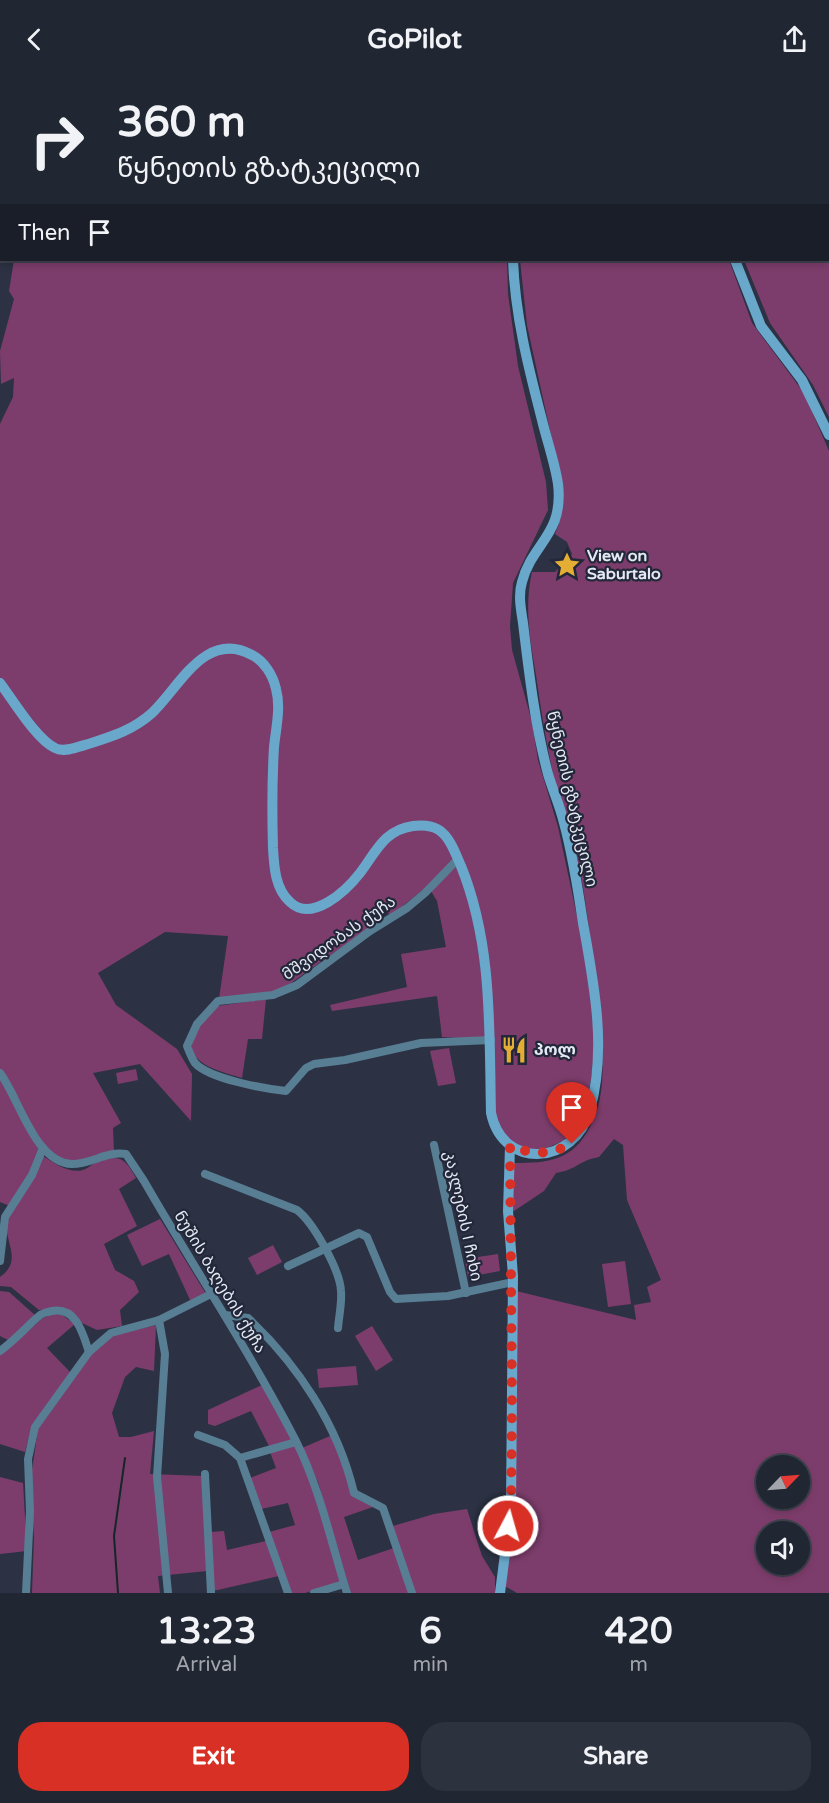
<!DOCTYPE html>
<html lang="en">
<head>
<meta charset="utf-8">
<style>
	:root { --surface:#212633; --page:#2d323f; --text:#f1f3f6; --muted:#a2a5ac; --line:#3e434e; --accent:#d93025 }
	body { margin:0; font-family:"Varela Round","Noto Sans Georgian",sans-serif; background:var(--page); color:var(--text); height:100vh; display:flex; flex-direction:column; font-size:22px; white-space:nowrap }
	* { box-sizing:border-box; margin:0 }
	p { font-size:20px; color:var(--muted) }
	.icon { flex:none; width:33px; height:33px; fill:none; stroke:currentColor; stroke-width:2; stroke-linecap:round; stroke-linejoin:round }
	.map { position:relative; height:1515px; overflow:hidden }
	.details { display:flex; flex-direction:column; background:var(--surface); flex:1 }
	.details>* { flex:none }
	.guide { position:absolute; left:0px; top:0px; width:830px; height:183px; box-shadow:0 3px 9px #0003,0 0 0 2px var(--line); background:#212633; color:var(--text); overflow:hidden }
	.needle { width:39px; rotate:65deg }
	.fabs { position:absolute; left:756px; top:1377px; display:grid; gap:12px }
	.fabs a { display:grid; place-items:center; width:54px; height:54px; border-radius:50%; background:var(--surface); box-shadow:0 3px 9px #0003,0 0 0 2px var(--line); font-size:30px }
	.pin { position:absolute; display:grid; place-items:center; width:51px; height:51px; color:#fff; margin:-62px -26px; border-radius:50% 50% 50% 0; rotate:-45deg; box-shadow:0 0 6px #0007 }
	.pin .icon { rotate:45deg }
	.me { position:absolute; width:66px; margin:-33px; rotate:6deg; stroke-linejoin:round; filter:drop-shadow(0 0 4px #0008) }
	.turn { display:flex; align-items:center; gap:21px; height:126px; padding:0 18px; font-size:27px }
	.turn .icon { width:78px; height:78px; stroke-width:2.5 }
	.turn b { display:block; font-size:42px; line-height:51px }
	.then { display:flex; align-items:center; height:57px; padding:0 18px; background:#0003; gap:12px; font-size:22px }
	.eta { display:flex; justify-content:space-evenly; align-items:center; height:102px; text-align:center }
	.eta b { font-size:36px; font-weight:700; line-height:42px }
	.cta { display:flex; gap:12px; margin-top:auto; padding:12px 18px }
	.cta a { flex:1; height:69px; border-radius:24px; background:var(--accent); color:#fff; font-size:24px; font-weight:700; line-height:69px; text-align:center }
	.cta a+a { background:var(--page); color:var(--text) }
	header { display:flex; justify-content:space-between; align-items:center; height:78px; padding:0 18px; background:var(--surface); font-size:27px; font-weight:700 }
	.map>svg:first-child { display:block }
	.green { fill:#7d3d6c; fill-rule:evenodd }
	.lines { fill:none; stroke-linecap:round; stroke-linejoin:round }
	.stream { stroke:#142627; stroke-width:2 }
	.street { stroke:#587e94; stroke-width:8 }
	.secondary { stroke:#69a8cb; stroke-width:10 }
	.route { stroke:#d93025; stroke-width:10; stroke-dasharray:0 18 }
	.labels { text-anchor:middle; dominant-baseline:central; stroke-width:4.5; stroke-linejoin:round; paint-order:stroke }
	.poi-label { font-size:16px; font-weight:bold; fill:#e4e9f4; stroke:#222839; text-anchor:start }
	.street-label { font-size:16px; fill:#e4e9f4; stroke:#222839 }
</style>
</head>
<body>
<header><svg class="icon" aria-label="back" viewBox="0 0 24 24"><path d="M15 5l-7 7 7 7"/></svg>GoPilot<svg class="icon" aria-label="share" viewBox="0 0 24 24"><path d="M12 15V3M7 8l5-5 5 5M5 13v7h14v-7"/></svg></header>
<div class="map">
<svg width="829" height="1515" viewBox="0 0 829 1515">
	<rect width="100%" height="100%" fill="#2c3244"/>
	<!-- green -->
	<g class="green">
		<path d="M66,0H458L459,1L67,2Z"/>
		<path d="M478,0H663L664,1L479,2Z"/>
		<path d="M678,0H829V339L813,307L770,245L744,182H828V2Z"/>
		<path d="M14,182H507L508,216L518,288L546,404L548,432L513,505L510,548L512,572L532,644L538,682L558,749L584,871L593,938L594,979L588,1021L577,1048L563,1063L542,1072L522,1071L509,1065L496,1042L489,901L469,809L491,962L442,959L437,918L332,933L330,927L407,909L401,876L446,869L437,823L428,808L391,837L386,834L372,841L370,849L284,910L277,913L219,921L228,858L165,854L98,895L116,927L177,971L192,996L191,1043L140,986L93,995L121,1045L113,1050L114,1074L68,1086L43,1070L0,995V346L13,319L14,300L1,306L0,273L14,221L9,213Z"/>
		<path d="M520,182H729L752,245L804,315L829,373V1515H517L503,1507L516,1213L636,1242L634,1227L651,1224L647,1209L661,1202L627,1122L623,1067L614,1061L599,1079C580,1082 576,1092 556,1095L544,1113L511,1135L514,1085C549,1085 572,1083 590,1049C609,1015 602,965 598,928C592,878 588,828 577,779C571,754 561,730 555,705C547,669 541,633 536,597C530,562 524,529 532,494H555L572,476L567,464L555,456L559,446L554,371L527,247ZM766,1388H800V1420H766ZM766,1454H800V1486H766Z"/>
		<path d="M266,921L262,961H248L242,1000C221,994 177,984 196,953C201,944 210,936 217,928Z"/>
		<path d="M449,970L456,1005L438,1008L430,973Z"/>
		<path d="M136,991L138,1002L118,1006L116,995Z"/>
		<path d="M0,999L40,1073L31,1096L10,1128L0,1124Z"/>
		<path d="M43,1078C54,1085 69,1096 83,1092C87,1091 91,1087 95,1085C119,1075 125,1080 136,1100L119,1111L137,1148L104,1166L115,1192L134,1203L139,1214L120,1232L122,1248L97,1252L82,1245L71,1233L63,1230L39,1232L11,1209L0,1208V1199C23,1183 5,1165 6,1143Z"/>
		<path d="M160,1141L206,1216L191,1224L169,1176L142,1188L127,1157Z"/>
		<path d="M273,1167L282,1184L257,1197L248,1180Z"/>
		<path d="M498,1176L500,1193L468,1199L465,1181Z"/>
		<path d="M625,1183L631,1226L608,1229L602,1186Z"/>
		<path d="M0,1213L9,1214L36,1238L10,1263L0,1258Z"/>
		<path d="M54,1236L62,1237L75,1246L47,1270L70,1294L58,1315L31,1351L25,1374L0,1366V1277L43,1240Z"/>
		<path d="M156,1247L154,1293L136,1289L125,1299L112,1335L119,1359H131L154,1353L150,1396L203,1398L207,1493L158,1498L160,1515H32L34,1459L30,1406L38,1351L91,1277L114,1257Z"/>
		<path d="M372,1248L393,1282L376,1293L355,1258Z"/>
		<path d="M356,1288L358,1307L319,1310L317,1291Z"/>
		<path d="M262,1307L292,1363L269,1368L251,1333L215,1348L208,1346V1332Z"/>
		<path d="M330,1358L342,1378L352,1418L373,1429L344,1439L358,1482L394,1470L408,1515H351L318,1404L302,1370Z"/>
		<path d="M295,1367L316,1418L340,1505L305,1515H291L269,1454L295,1447L288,1425L261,1431L250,1400L276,1390L270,1374Z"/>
		<path d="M0,1399L23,1405L27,1473L0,1476Z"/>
		<path d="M467,1431L482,1478L495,1499V1515H415L393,1448L434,1436Z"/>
		<path d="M224,1453L227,1472L266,1463L279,1498L213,1513L211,1454Z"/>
	</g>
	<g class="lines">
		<!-- stream -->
		<path class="stream" d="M118,1515L114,1458L125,1380"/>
		<!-- street -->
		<g class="street">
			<path d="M458,781L425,815L407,830L370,853L297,907L273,917L218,923L197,946L187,968C189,973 192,981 195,985C209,1001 266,1011 286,1013L306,990L314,986L345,982L421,965L491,962"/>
			<path d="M0,995C19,1020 35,1085 72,1086C92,1086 106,1073 126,1076L144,1103C194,1190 250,1274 296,1363C320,1411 331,1464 347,1515"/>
			<path d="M434,1067L466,1215"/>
			<path d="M205,1096L297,1132C313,1144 340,1192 341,1213C342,1225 339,1238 338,1250"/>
			<path d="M0,1183L5,1139L32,1097L43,1070"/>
			<path d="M288,1188L359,1155L367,1159L390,1214L396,1221L448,1218L513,1204"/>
			<path d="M225,1237L248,1240C298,1287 338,1347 354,1415L383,1430L412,1515"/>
			<path d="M159,1242L165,1276L157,1399L168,1515"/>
			<path d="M0,1273C15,1262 25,1250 39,1238C42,1235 47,1234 52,1233C77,1229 83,1256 89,1274"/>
			<path d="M198,1357L225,1367L240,1380L288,1515"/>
			<path d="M240,1380L296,1364"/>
			<path d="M205,1396L211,1515"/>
			<path d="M26,1515L30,1433L28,1381L35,1349L89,1274L111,1255L159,1242L211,1216"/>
			<path d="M314,1515L344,1506"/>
		</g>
		<!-- secondary -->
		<g class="secondary">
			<path d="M467,0L468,2"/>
			<path d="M667,0V2"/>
			<path d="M735,182L761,248L802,302L829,357"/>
			<path d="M0,605C13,622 36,661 55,670C64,675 76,669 85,667C110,659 132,653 152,635C179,610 205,551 252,577C264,583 273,597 276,611C281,629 276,650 274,669C272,703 272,736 273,770C274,788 275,811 290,824C312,845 346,813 360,795C376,774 384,752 413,748C422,747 431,747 439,752C450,759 456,777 461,788C493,867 489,952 491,1035C503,1093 575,1087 590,1032C607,971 594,906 583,845C578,811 573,778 564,745C560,728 553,713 548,696C535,647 529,595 523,545C521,532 518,517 522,504C532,465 564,457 558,406C555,385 547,363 542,342C528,288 515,237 513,182"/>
			<path d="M500,1515L511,1429L513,1198L508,1133L510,1068"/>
		</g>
	</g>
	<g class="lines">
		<!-- route -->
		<path class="route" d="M508,1448L511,1429L512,1329L510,1068C533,1077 549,1077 572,1066"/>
	</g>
	<!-- icons -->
	<defs>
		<g id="sight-bare" transform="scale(2.07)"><path d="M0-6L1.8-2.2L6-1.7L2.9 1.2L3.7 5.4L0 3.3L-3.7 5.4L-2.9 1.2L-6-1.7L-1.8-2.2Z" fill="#e4ae35" stroke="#222839" stroke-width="2.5" paint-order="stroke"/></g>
		<g id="restaurant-bare" transform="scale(2.07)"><path d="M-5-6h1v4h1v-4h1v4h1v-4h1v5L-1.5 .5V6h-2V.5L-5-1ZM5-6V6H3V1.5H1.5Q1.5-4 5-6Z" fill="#e4ae35" stroke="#222839" stroke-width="2.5" paint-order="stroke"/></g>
	</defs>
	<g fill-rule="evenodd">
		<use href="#sight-bare" x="567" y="487"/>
		<use href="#restaurant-bare" x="514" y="972"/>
	</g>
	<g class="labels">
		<!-- poi labels -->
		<g class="poi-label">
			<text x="587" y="478">View on<tspan x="587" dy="18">Saburtalo</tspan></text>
			<text x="534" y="972">პოლ</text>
		</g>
		<!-- street labels -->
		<g class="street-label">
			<text transform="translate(572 721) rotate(77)">წყნეთის გზატკეცილი</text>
			<text transform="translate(339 860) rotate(-35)">მშვიდობას ქუჩა</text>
			<text transform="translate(463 1138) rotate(78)">კაკლების I ჩიხი</text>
			<text transform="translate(220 1204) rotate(59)">ნუშის ბაღების ქუჩა</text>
		</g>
	</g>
</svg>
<div class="fabs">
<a><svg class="needle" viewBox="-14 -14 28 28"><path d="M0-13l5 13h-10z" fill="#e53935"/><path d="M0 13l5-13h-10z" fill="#a2a5ac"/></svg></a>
<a><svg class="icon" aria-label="sound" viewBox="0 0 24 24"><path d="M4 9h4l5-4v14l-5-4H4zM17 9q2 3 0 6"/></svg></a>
</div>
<div class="pin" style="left:572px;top:1066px;background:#d93025"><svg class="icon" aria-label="arrive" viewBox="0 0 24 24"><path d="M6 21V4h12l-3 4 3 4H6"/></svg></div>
<svg class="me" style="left:508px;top:1448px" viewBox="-20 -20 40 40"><circle r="17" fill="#d93025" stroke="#fff" stroke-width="3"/><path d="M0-11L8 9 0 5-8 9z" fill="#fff"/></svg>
<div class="guide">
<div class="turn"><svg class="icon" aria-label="right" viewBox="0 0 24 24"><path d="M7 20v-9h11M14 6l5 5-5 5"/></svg><div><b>360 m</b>წყნეთის გზატკეცილი</div></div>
<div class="then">Then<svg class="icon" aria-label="arrive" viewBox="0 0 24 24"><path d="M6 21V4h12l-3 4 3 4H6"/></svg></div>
</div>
</div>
<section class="details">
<div class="eta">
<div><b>13:23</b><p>Arrival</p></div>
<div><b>6</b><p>min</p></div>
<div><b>420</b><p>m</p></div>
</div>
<div class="cta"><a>Exit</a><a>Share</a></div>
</section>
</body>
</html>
